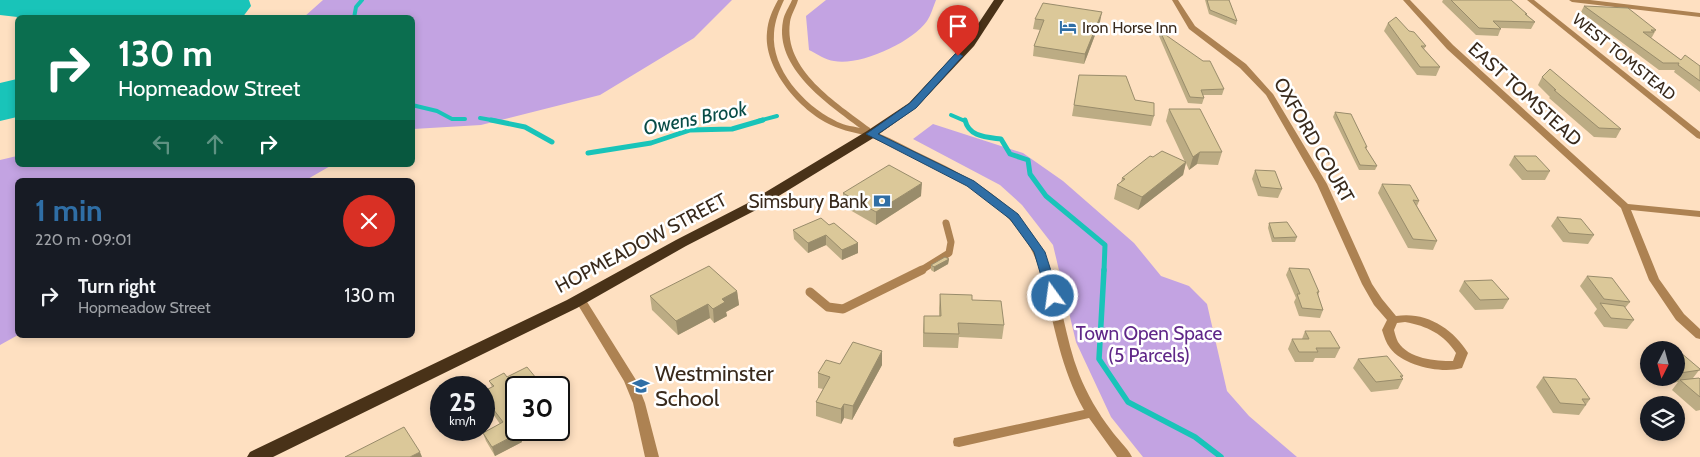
<!DOCTYPE html>
<html lang="en">
<head>
<meta charset="utf-8">
<style>
	:root { --surface:#171b24; --page:#242831; --text:#f1f3f6; --muted:#9ea1a6; --accent:#2f6ea5 }
	body { margin:0; font-family:Cabin,sans-serif; background:var(--page); color:var(--text); height:100vh; display:flex; flex-direction:column; font-size:19px; white-space:nowrap }
	* { box-sizing:border-box; margin:0 }
	p { font-size:16px; color:var(--muted) }
	.icon { flex:none; width:28px; height:28px; fill:none; stroke:currentColor; stroke-width:2; stroke-linecap:round; stroke-linejoin:round }
	.map { position:relative; flex:1; overflow:hidden }
	.panel { position:absolute; left:15px; top:178px; width:400px; height:160px; display:flex; flex-direction:column; background:var(--surface); border-radius:8px; box-shadow:0 2px 8px #0003 }
	.panel>* { flex:none }
	.hud { position:absolute; left:15px; top:15px; width:400px; height:152px; border-radius:8px; box-shadow:0 2px 8px #0003; background:#0b6e4f; color:#fff; overflow:hidden }
	.needle { width:32px; rotate:186deg }
	.buttons { position:absolute; left:1640px; top:341px; display:grid; gap:10px }
	.buttons a { display:grid; place-items:center; width:45px; height:45px; border-radius:50%; background:var(--surface); box-shadow:0 2px 8px #0003; font-size:25px }
	.speed { position:absolute; left:430px; top:376px; display:flex; gap:10px; font-size:25px; font-weight:700; text-align:center }
	.speed>* { display:grid; place-content:center; width:65px; height:65px; border-radius:50%; background:var(--surface); box-shadow:0 2px 8px #0003; line-height:1 }
	.speed small { font-size:12px; font-weight:400 }
	.speed .limit { border:2px solid #111; border-radius:8px; background:#fff; color:#111 }
	.pin { position:absolute; display:grid; place-items:center; width:42px; height:42px; color:#fff; margin:-51px -21px; border-radius:50% 50% 50% 0; rotate:-45deg; box-shadow:0 0 5px #0007 }
	.pin .icon { rotate:45deg }
	.me { position:absolute; width:55px; margin:-28px; rotate:346deg; stroke-linejoin:round; filter:drop-shadow(0 0 4px #0008) }
	.turn { display:flex; align-items:center; gap:18px; height:105px; padding:0 20px; font-size:22px }
	.turn .icon { width:65px; height:65px; stroke-width:2.5 }
	.turn b { display:block; font-size:35px; line-height:42px }
	.lanes { display:flex; align-items:center; height:48px; padding:0 20px; background:#0003; justify-content:center; gap:25px; direction:ltr }
	.lanes .off { opacity:.35 }
	.round { display:grid; place-items:center; flex:none; width:52px; height:52px; border-radius:26px; background:var(--page) }
	.summary { display:flex; align-items:center; justify-content:space-between; height:85px; padding:0 20px }
	h1 { font-size:30px; font-weight:700; line-height:38px; color:var(--accent) }
	ul { padding:0; list-style:none }
	li { display:flex; align-items:center; gap:15px; height:65px; padding:0 20px }
	li div { flex:1 }
	li b { display:block; font-size:19px }
	li em { font-style:normal }
	.map>svg:first-child { display:block }
	.green { fill:#c3a3e2 }
	.water { fill:#19c4b9 }
	.lines { fill:none; stroke-linecap:round; stroke-linejoin:round }
	.stream-far2 { stroke:#19c4b9; stroke-width:4 }
	.stream-far1 { stroke:#19c4b9; stroke-width:5 }
	.stream { stroke:#19c4b9; stroke-width:5.5 }
	.service-far1 { stroke:#ad8252; stroke-width:7 }
	.service { stroke:#ad8252; stroke-width:9 }
	.minor { fill:#ad8252; fill-rule:evenodd }
	.tertiary { fill:#ad8252; fill-rule:evenodd }
	.trunk { fill:#493218; fill-rule:evenodd }
	.wall { fill:#bcac84 }
	.shaded-wall { fill:#998c6b }
	.building { fill:#dbc899; stroke:#998c6b }
	.route { fill:#2f6ea5; stroke:#1f486b }
	.labels { text-anchor:middle; dominant-baseline:central; stroke-width:5; stroke-linejoin:round; paint-order:stroke }
	.far-poi-label { font-size:16px; fill:#392a1c; stroke:#fff; text-anchor:start }
	.far-street-label { font-size:16px; fill:#392a1c; stroke:#fff }
	.street-label { font-size:19px; fill:#392a1c; stroke:#fff }
	.poi-label { font-size:19px; fill:#392a1c; stroke:#fff; text-anchor:end }
	.park-label { font-size:19px; fill:#602788; stroke:#fff }
	.water-label { font-size:20px; font-style:italic; fill:#084c47; stroke:#fff }
	.near-poi-label { font-size:22px; fill:#392a1c; stroke:#fff; text-anchor:start }
</style>
</head>
<body>
<div class="map">
<svg width="1700" height="457" viewBox="0 0 1700 457">
	<rect width="100%" height="100%" fill="#fee0c1"/>
	<!-- green -->
	<g class="green">
		<path d="M323,0H732L694,38L600,95L481,125L413,129L412,18L304,17Z"/>
		<path d="M826,0H936C933,7 931,15 927,21C911,43 860,66 834,61C826,60 817,54 809,50L806,16Z"/>
		<path d="M933,124L1023,153L1063,181L1134,243L1161,276L1189,286L1207,304L1227,391L1249,416L1297,457H1143L1111,417L1076,342L1053,245L1022,205L1000,185L913,139Z"/>
		<path d="M17,156L18,165H332L306,180H18V335L0,345V160Z"/>
	</g>
	<!-- water -->
	<g class="water">
		<path d="M0,0H249L251,6L242,18H26L0,15Z"/>
		<path d="M17,79V117L0,121V83Z"/>
	</g>
	<g class="lines">
		<!-- stream-far2 -->
		<g class="stream-far2">
			<path d="M354,18L356,7L362,0"/>
			<path d="M412,105L437,111L452,119H465"/>
			<path d="M951,115L965,121"/>
			<path d="M480,118L497,121"/>
			<path d="M758,121L777,116"/>
		</g>
		<!-- stream-far1 -->
		<g class="stream-far1">
			<path d="M491,120L525,127L552,142"/>
			<path d="M965,120C969,137 986,137 1001,139L1010,154L1028,160L1030,174L1046,196L1105,245L1104,271"/>
			<path d="M588,153L651,143L690,130L732,129L763,120"/>
		</g>
		<!-- stream -->
		<path class="stream" d="M1104,270L1099,359L1128,402L1195,437L1221,457"/>
		<!-- service-far1 -->
		<path class="service-far1" d="M920,271L949,253L951,242L946,223"/>
		<!-- service -->
		<path class="service" d="M810,292L828,307L843,309L922,270"/>
		<!-- minor -->
		<g class="minor">
			<path d="M1172,0H1178L1195,26L1246,64L1273,94L1327,184L1372,284L1382,299L1396,316C1425,311 1453,328 1468,353L1462,368C1442,374 1403,366 1390,348C1386,343 1384,336 1382,330L1387,320L1374,305L1362,284L1317,184L1266,95L1240,68L1189,29ZM1405,322C1427,326 1444,334 1456,353L1453,361C1435,361 1409,359 1398,342C1396,338 1395,334 1394,330L1397,323Z"/>
			<path d="M1403,0H1410L1453,45L1628,204L1700,211V217L1631,210L1659,279L1684,314L1700,329V339L1696,338L1676,320L1649,280L1621,208L1447,49Z"/>
			<path d="M1527,0H1534L1700,132V139L1697,138Z"/>
			<path d="M1569,0H1590L1700,13V17L1572,2Z"/>
			<path d="M871,131C888,136 904,146 919,153C972,178 1027,207 1048,264C1062,300 1065,338 1079,374C1087,394 1098,413 1111,430C1117,439 1127,447 1132,457H1117L1089,418L959,447L954,446L953,442L954,438L959,437L1084,410C1061,369 1054,325 1043,280C1022,198 937,168 868,136L867,134L868,132Z"/>
			<path d="M580,296L584,297L636,380L645,403L659,457H645L633,403L624,381L575,300L576,297Z"/>
		</g>
		<!-- tertiary -->
		<path class="tertiary" d="M778,0H784C779,11 775,20 774,33C771,69 804,105 834,120C842,125 851,126 860,128C828,104 774,68 783,21C784,14 789,7 792,0H798C796,7 791,15 790,22C783,70 837,103 870,128L871,131L875,134L874,136L871,137C858,133 843,131 831,125C800,111 763,68 767,32C768,20 772,11 778,0Z"/>
		<!-- trunk -->
		<path class="trunk" d="M994,0H1004L974,46L917,107L875,137L756,210L686,246L577,308L273,457H247L250,452L567,300L676,240L746,204L867,131L909,103L966,42Z"/>
	</g>
	<!-- wall -->
	<g class="wall">
		<path d="M1205,0H1229L1237,21L1236,25L1209,14Z"/>
		<path d="M1443,0H1511L1527,14V15L1535,22L1531,29L1501,28L1498,36L1476,35L1442,2Z"/>
		<path d="M1584,6L1656,30L1652,37L1651,38L1681,60L1700,66V92L1674,72L1675,70H1659L1581,12Z"/>
		<path d="M1035,19L1100,22L1084,64L1033,56L1034,46L1040,30L1033,29Z"/>
		<path d="M1388,23L1409,31L1426,46L1424,49L1440,67L1436,76L1417,75L1384,31Z"/>
		<path d="M1160,31L1224,89L1222,95H1203L1204,98L1202,104L1188,103L1159,36Z"/>
		<path d="M1079,75L1135,100L1154,116L1151,126L1072,116Z"/>
		<path d="M1542,77L1621,129L1616,138L1594,137L1549,98L1550,97L1538,85Z"/>
		<path d="M1169,109L1222,152L1218,165L1197,164L1189,170L1186,163L1183,175L1138,210L1114,199L1117,185L1121,182L1122,178L1153,157L1185,162L1166,121Z"/>
		<path d="M1335,112L1367,147L1366,149L1377,166L1375,170H1359L1333,117Z"/>
		<path d="M1514,156L1550,171L1545,180H1522L1509,165Z"/>
		<path d="M1255,170L1282,189L1278,198L1258,196L1252,179Z"/>
		<path d="M1382,184L1419,201L1417,206L1437,241L1433,250L1408,248L1378,193Z"/>
		<path d="M843,193L921,196L876,225L843,206Z"/>
		<path d="M1557,217L1594,235L1588,244L1563,242L1551,226Z"/>
		<path d="M1269,223L1297,237L1295,242H1272L1268,228Z"/>
		<path d="M829,225L858,243V253L842,260L826,245L808,253L794,239L793,230Z"/>
		<path d="M949,259L948,264L934,272L931,270V265Z"/>
		<path d="M1289,268L1319,292L1318,296L1323,310L1320,318L1299,316L1294,302L1296,298L1286,275Z"/>
		<path d="M1587,276L1630,302L1625,308L1634,320L1627,329L1604,327L1594,313L1597,309L1580,286Z"/>
		<path d="M1464,281L1509,299L1503,309L1475,310L1459,291Z"/>
		<path d="M737,291L739,305L726,312L727,316L714,323L710,318L678,335L652,310L650,296Z"/>
		<path d="M940,294L972,300L1004,325L1002,339L959,337L958,348L923,347V330L924,316H939V308Z"/>
		<path d="M1305,331L1340,348L1335,358H1315L1313,362H1295L1288,349L1292,339H1302Z"/>
		<path d="M1676,350L1700,369L1693,378L1700,379V410L1696,411L1672,390L1678,382L1672,383L1666,378H1676Z"/>
		<path d="M1649,356V362L1646,360Z"/>
		<path d="M1358,359L1403,376L1402,378L1403,379L1398,389L1371,392L1353,368Z"/>
		<path d="M840,364L882,365L852,420L844,418L841,424L816,416V402L823,389L818,388V373Z"/>
		<path d="M507,377L541,384L542,388H516V427L519,433L522,442L495,456L486,441L483,433L500,424L484,401V391L492,387L489,381Z"/>
		<path d="M1543,377L1590,399L1579,415L1553,413L1536,387Z"/>
	</g>
	<!-- shaded-wall -->
	<g class="shaded-wall">
		<path d="M1102,12L1100,22L1084,64L1085,54Z"/>
		<path d="M1200,152L1197,164L1189,170L1193,157Z"/>
		<path d="M1186,162L1183,175L1138,210L1142,197Z"/>
		<path d="M922,183L921,196L876,225V212Z"/>
		<path d="M826,235V245L808,253V243Z"/>
		<path d="M858,243V253L842,260V250Z"/>
		<path d="M949,259L948,264L934,272V267Z"/>
		<path d="M737,291L739,305L726,312L727,316L714,323L713,309L722,299Z"/>
		<path d="M708,304L710,318L678,335L676,321Z"/>
		<path d="M882,351V365L852,420L853,406Z"/>
		<path d="M541,384L542,388H535Z"/>
		<path d="M844,404V418L841,424V409Z"/>
		<path d="M516,417V427L514,429L511,420Z"/>
		<path d="M519,433L522,442L495,456L492,447Z"/>
		<path d="M420,452L422,457H410Z"/>
	</g>
	<!-- building -->
	<g class="building">
		<path d="M1207,0H1229L1237,21L1210,10Z"/>
		<path d="M1451,0H1511L1527,14H1525L1535,22L1493,21L1501,29L1479,28Z"/>
		<path d="M1043,3L1102,12L1085,54L1034,46L1044,20L1035,19Z"/>
		<path d="M1584,6L1628,8L1656,30H1651L1654,32H1643L1681,60L1685,55L1700,66V81L1678,65L1679,63H1663Z"/>
		<path d="M1396,17L1409,31L1414,32L1426,46H1421L1440,67H1420L1388,23Z"/>
		<path d="M1160,31L1203,61H1210L1224,89L1201,90L1204,98L1190,97Z"/>
		<path d="M1550,69L1621,129L1599,128L1554,90H1556L1542,77Z"/>
		<path d="M1079,75L1126,76L1135,100L1154,103V116L1074,105Z"/>
		<path d="M1169,109H1200L1222,152H1200L1193,157Z"/>
		<path d="M1335,112L1351,114L1367,147H1365L1377,166L1360,165Z"/>
		<path d="M1162,151L1186,162L1142,197L1117,185L1125,179L1122,178L1150,156L1153,157Z"/>
		<path d="M1514,156H1536L1550,171H1527Z"/>
		<path d="M889,165L922,183L876,212L843,193Z"/>
		<path d="M1255,170L1275,171L1282,189L1261,187Z"/>
		<path d="M1382,184L1410,185L1419,201L1413,200L1437,241L1413,239Z"/>
		<path d="M1557,217L1581,219L1594,235L1569,233Z"/>
		<path d="M821,218L829,225L834,223L858,243L842,250L826,235L808,243L793,230Z"/>
		<path d="M1287,222L1297,237L1274,238L1269,223Z"/>
		<path d="M945,257L949,259L934,267L931,265Z"/>
		<path d="M709,266L737,291L722,299L725,302L713,309L708,304L676,321L650,296Z"/>
		<path d="M1289,268L1309,269L1319,292H1317L1323,310L1302,308L1297,294H1300Z"/>
		<path d="M1587,276L1612,278L1630,302L1604,299Z"/>
		<path d="M1492,280L1509,299L1480,300L1464,281Z"/>
		<path d="M940,294L972,295V300L1001,301L1004,325L958,323L959,334L924,333V316H941Z"/>
		<path d="M1600,303L1624,306L1634,320L1611,318Z"/>
		<path d="M1305,331H1330L1340,348H1316L1318,352H1299L1292,339H1309Z"/>
		<path d="M853,342L882,351L853,406L844,404L841,409L816,402L830,377L818,373L826,360L840,364Z"/>
		<path d="M1674,347L1700,369V370L1680,373L1676,369V350H1653Z"/>
		<path d="M1387,356L1403,376H1400L1403,379L1376,382L1358,359Z"/>
		<path d="M527,367L541,384L535,388H516V417L511,420L516,428V430H517L519,433L492,447L483,433L503,422L484,397V391L494,386L489,381L504,373L507,377Z"/>
		<path d="M1543,377L1576,379L1590,399H1582L1586,405L1560,403Z"/>
		<path d="M1699,378L1700,379V397L1680,380Z"/>
		<path d="M404,427L420,452L410,457H345Z"/>
	</g>
	<!-- route -->
	<path class="route" d="M958,53L963,56L961,58L916,108L878,134L974,181L1018,214L1045,252L1059,296L1057,299L1053,301L1047,296L1034,252L1010,219L967,186L866,134L910,103L955,54Z"/>
	<!-- icons -->
	<defs>
		<g id="hotel-bare" transform="scale(1.35)"><path d="M-6-4.5h1.5V1H6V5H4.5V3h-9V5H-6ZM-4 0a1.8 1.8 0 1 1 3.6 0ZM.5 0V-2.5h3Q6-2.5 6 0Z" fill="#2f6ea5" stroke="#fff" stroke-width="2.5" paint-order="stroke"/></g>
		<g id="bank-bare" transform="scale(1.35)"><path d="M-6-4H6V4H-6ZM0-2.3a2.3 2.3 0 1 0 0 4.6a2.3 2.3 0 1 0 0-4.6Z" fill="#2f6ea5" stroke="#fff" stroke-width="2.5" paint-order="stroke"/></g>
		<g id="school-bare" transform="scale(1.35)"><path d="M0-5L7-2L0 1L-7-2ZM-4 1L0 2.5L4 1V4Q0 6-4 4Z" fill="#2f6ea5" stroke="#fff" stroke-width="2.5" paint-order="stroke"/></g>
	</defs>
	<g fill-rule="evenodd">
		<use href="#hotel-bare" x="1068" y="27"/>
		<use href="#bank-bare" x="882" y="201"/>
		<use href="#school-bare" x="641" y="386"/>
	</g>
	<g class="labels">
		<!-- far-poi labels -->
		<g class="far-poi-label">
			<text x="1082" y="27">Iron Horse Inn</text>
		</g>
		<!-- far-street labels -->
		<g class="far-street-label">
			<text transform="translate(1624 57) rotate(39)">WEST TOMSTEAD</text>
		</g>
		<!-- street labels -->
		<g class="street-label">
			<text transform="translate(1525 94) rotate(42)">EAST TOMSTEAD</text>
			<text transform="translate(1314 140) rotate(60)">OXFORD COURT</text>
			<text transform="translate(641 243) rotate(-28)">HOPMEADOW STREET</text>
		</g>
		<!-- poi labels -->
		<g class="poi-label">
			<text x="868" y="201">Simsbury Bank</text>
		</g>
		<!-- park labels -->
		<g class="park-label">
			<text x="1149" y="333">Town Open Space<tspan x="1149" dy="22">(5 Parcels)</tspan></text>
		</g>
		<!-- water labels -->
		<g class="water-label">
			<text transform="translate(695 118) rotate(-11)">Owens Brook</text>
		</g>
		<!-- near-poi labels -->
		<g class="near-poi-label">
			<text x="655" y="373">Westminster<tspan x="655" dy="25">School</tspan></text>
		</g>
	</g>
</svg>
<div class="buttons">
<a><svg class="needle" viewBox="-14 -14 28 28"><path d="M0-13l5 13h-10z" fill="#e53935"/><path d="M0 13l5-13h-10z" fill="#9ea1a6"/></svg></a>
<a><svg class="icon" aria-label="layers" viewBox="0 0 24 24"><path d="M12 4l9 5-9 5-9-5zM3 14l9 5 9-5"/></svg></a>
</div>
<div class="speed"><div>25<small>km/h</small></div><div class="limit">30</div></div>
<div class="pin" style="left:958px;top:56px;background:#d93025"><svg class="icon" aria-label="arrive" viewBox="0 0 24 24"><path d="M6 21V4h12l-3 4 3 4H6"/></svg></div>
<svg class="me" style="left:1053px;top:296px" viewBox="-20 -20 40 40"><circle r="17" fill="#2f6ea5" stroke="#fff" stroke-width="3"/><path d="M0-11L8 9 0 5-8 9z" fill="#fff"/></svg>
<div class="hud">
<div class="turn"><svg class="icon" aria-label="right" viewBox="0 0 24 24"><path d="M7 20v-9h11M14 6l5 5-5 5"/></svg><div><b>130 m</b>Hopmeadow Street</div></div>
<div class="lanes"><svg class="icon off" aria-label="left" viewBox="0 0 24 24"><path d="M17 20v-9H6M10 6l-5 5 5 5"/></svg><svg class="icon off" aria-label="ahead" viewBox="0 0 24 24"><path d="M12 20V5M6 11l6-6 6 6"/></svg><svg class="icon" aria-label="right" viewBox="0 0 24 24"><path d="M7 20v-9h11M14 6l5 5-5 5"/></svg></div>
</div>
<section class="panel">
<div class="summary"><div><h1>1 min</h1><p>220 m · 09:01</p></div><a class="round" style="background:#d93025;color:#fff"><svg class="icon" aria-label="close" viewBox="0 0 24 24"><path d="M6 6l12 12M18 6L6 18"/></svg></a></div>
<ul>
<li><svg class="icon" aria-label="right" viewBox="0 0 24 24"><path d="M7 20v-9h11M14 6l5 5-5 5"/></svg><div><b>Turn right</b><p>Hopmeadow Street</p></div><em>130 m</em></li>
</ul>
</section>
</div>
</body>
</html>
